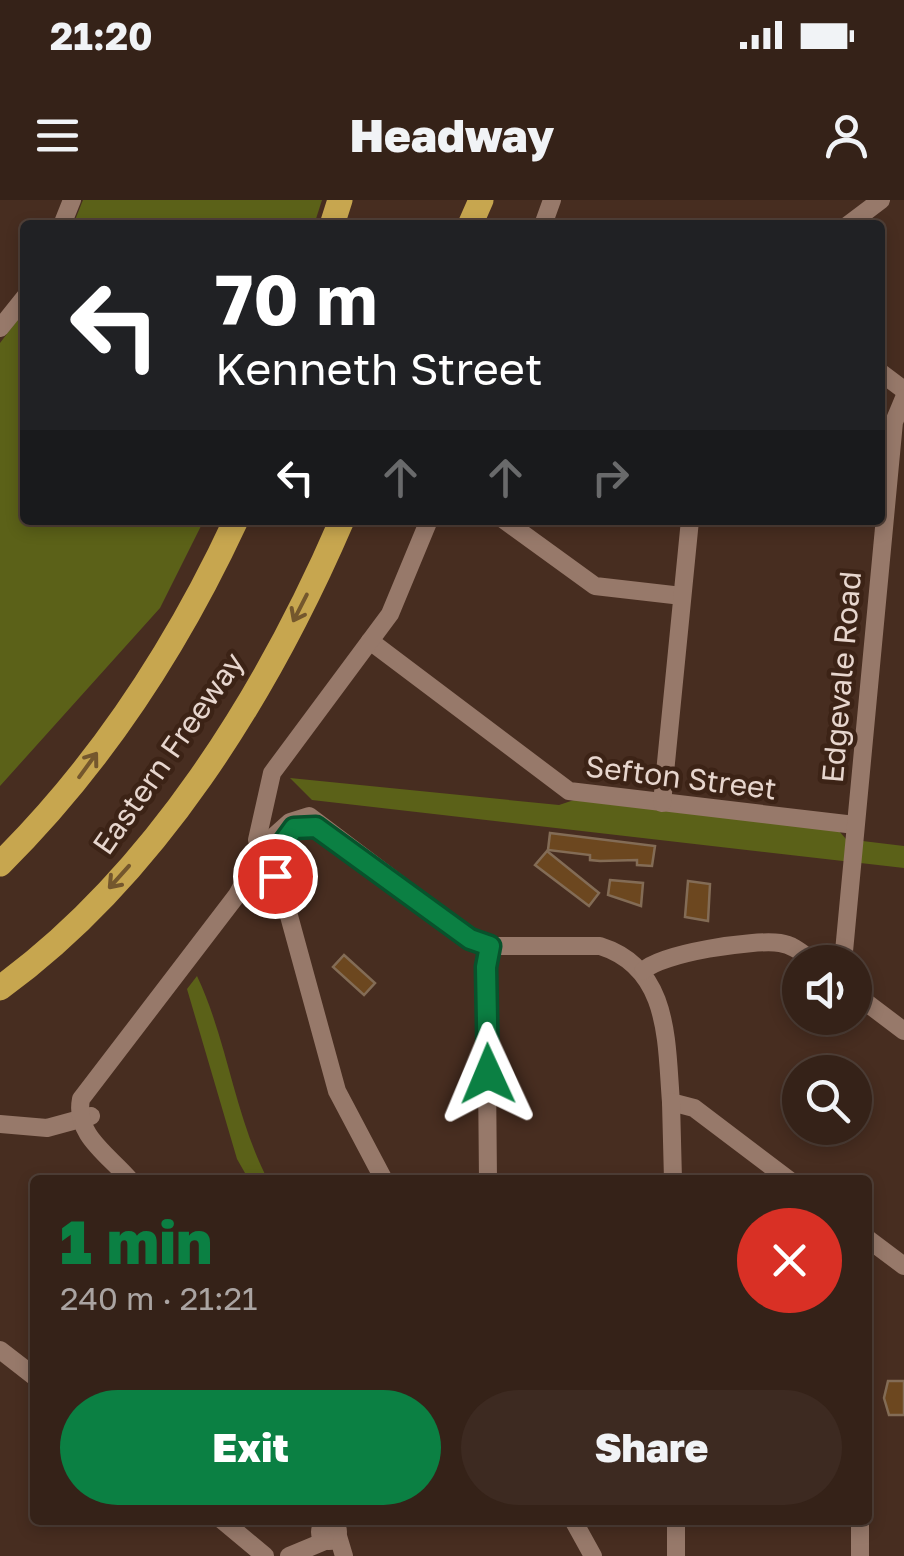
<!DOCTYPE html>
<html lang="en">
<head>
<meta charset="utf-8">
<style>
	:root { --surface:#352218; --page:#3d2a21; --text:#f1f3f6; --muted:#aaa4a2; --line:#4f3f37; --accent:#0b8043 }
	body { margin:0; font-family:"Golos Text",sans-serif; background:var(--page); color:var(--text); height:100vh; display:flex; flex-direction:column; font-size:38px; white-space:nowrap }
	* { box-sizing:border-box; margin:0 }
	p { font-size:32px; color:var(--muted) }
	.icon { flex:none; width:55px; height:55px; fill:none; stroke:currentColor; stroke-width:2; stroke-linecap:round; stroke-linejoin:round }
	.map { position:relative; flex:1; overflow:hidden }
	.sheet { position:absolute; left:30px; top:975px; width:842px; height:350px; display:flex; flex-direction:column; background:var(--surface); border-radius:10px; box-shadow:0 5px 15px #0003,0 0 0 2px var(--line) }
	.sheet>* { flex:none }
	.hud { position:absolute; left:20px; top:20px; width:865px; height:305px; border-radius:10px; box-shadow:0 5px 15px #0003,0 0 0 2px var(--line); background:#202124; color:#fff; overflow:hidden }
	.fabs { position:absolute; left:782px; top:745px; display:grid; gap:20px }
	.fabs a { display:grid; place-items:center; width:90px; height:90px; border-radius:50%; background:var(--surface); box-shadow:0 5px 15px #0003,0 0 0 2px var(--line); font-size:50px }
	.pin { position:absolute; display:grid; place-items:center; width:85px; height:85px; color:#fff; margin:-42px; border:5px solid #fff; border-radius:50%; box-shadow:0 2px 10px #0007 }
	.me { position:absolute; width:110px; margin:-55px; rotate:359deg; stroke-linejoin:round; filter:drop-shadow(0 0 8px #0008) }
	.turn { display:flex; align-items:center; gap:35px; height:210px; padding:0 30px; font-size:45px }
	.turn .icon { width:130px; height:130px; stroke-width:2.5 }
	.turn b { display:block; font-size:70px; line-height:85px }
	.lanes { display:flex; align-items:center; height:95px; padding:0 30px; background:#0003; justify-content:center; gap:50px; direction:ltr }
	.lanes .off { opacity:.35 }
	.round { display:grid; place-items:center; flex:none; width:105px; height:105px; border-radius:52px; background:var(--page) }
	.overview { display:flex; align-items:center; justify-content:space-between; height:170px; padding:0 30px }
	h1 { font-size:60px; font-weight:800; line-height:75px; color:var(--accent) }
	.cta { display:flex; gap:20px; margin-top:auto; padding:20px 30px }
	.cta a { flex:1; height:115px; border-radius:60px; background:var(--accent); color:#fff; font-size:40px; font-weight:800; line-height:115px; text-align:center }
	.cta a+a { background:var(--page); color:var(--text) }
	.status { display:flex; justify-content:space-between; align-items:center; height:70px; padding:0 50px; background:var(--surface); direction:ltr }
	.status svg { height:28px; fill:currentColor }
	header { display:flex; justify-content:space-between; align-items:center; height:130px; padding:0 30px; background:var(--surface); font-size:45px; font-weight:800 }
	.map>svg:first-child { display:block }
	.green { fill:#5b6118 }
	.building { fill:#6c471f; stroke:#836c56; stroke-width:2.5 }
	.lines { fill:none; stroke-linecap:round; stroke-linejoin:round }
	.minor { stroke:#97796a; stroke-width:18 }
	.highway { stroke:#c7a64f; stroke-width:25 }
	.oneway { stroke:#74572d }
	.route-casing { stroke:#07532c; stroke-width:25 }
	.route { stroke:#0b8043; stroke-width:18 }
	.labels { text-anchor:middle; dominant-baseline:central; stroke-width:9; stroke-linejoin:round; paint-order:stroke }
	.street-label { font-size:30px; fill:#e7d6ce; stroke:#3c2316 }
</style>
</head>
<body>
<div class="status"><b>21:20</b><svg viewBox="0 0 49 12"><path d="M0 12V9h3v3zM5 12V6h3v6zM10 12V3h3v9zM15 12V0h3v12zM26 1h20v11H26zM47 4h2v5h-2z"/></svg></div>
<header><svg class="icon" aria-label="menu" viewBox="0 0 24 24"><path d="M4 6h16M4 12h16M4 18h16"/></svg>Headway<svg class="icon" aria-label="person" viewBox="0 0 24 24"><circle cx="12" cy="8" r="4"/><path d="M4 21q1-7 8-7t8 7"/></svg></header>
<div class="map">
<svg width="904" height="1356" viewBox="0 0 904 1356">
	<rect width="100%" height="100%" fill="#472d20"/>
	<!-- green -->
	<g class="green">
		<path d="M83,0H322L314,25H73Z"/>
		<path d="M25,110V320H204L160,408L0,586V143Z"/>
		<path d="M290,578L559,605L574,600L839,631L846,639L904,646V668L312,600Z"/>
		<path d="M197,776C228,842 234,915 268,980H249L237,959L187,789Z"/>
	</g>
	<!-- building -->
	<g class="building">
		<path d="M550,633L655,646L652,666L637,665V660L600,661L590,660V655L548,650Z"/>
		<path d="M547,651L599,693L589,706L535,665Z"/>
		<path d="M610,680L643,683L641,706L608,695Z"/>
		<path d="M688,681L710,684L708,721L685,717Z"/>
		<path d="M344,755L375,783L364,795L333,767Z"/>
		<path d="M888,1181H904V1215H889L884,1198Z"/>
	</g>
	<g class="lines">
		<!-- minor -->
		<g class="minor">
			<path d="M62,25L72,0"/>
			<path d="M543,25L552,0"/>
			<path d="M848,25L881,0"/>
			<path d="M0,128L25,97"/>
			<path d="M880,172L904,190"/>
			<path d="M504,320L595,386L682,396"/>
			<path d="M370,441L569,591L855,625"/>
			<path d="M662,603L690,320"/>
			<path d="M271,639L290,622L309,616L476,742L490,746H600C670,768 666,841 671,902L694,908L789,980"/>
			<path d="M257,640L272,573L390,414L429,320"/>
			<path d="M277,655L283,694L337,891L384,980"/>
			<path d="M843,762L894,222L904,198"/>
			<path d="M643,771C661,753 754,739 780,743C794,745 803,754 814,762"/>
			<path d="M855,794L904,831"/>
			<path d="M671,902L673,980"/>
			<path d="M0,924L47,928L91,916"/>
			<path d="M130,980C109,955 74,935 81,899L237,695L256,661"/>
			<path d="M488,980L486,767L490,746"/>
			<path d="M868,1039L904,1066"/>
			<path d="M0,1150L35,1177"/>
			<path d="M222,1320L265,1356"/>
			<path d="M573,1320L593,1356"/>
			<path d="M676,1320V1356"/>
			<path d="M860,1320V1356"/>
			<circle cx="329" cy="1332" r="9"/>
			<path d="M338,1336L344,1356"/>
			<path d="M289,1356L325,1341"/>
		</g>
		<!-- highway -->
		<g class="highway">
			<path d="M332,25L340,0"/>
			<path d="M470,25L481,0"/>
			<path d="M0,664C100,565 177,447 236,320"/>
			<path d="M0,788C155,675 267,494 342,320"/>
		</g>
	</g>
	<!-- one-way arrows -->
	<defs><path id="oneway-shaft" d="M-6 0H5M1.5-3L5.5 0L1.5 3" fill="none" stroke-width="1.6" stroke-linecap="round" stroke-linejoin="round" transform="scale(2.5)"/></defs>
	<g class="oneway">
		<use href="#oneway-shaft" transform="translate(300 408) rotate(117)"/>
		<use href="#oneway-shaft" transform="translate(88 565) rotate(-54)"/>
		<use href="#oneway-shaft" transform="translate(119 677) rotate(132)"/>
	</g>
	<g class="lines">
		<!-- route casing -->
		<g class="route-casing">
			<path id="route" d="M275,676L283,694L278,650L294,628L316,627L470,739L490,746L486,767L488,874"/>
		</g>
		<!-- route -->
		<use href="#route" class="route"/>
	</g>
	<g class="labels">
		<!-- street labels -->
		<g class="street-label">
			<text transform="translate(841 477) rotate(-85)">Edgevale Road</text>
			<text transform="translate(168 553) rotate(-55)">Eastern Freeway</text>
			<text transform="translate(681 577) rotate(7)">Sefton Street</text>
		</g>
	</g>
</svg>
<div class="fabs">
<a><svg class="icon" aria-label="sound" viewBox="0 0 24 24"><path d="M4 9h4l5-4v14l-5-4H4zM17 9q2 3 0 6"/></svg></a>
<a><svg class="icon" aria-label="search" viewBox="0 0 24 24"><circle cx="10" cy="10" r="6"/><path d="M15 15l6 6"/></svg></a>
</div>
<div class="pin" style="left:275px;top:676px;background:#d93025"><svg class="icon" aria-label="arrive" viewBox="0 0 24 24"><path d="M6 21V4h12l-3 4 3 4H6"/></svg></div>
<svg class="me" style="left:488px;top:874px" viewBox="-20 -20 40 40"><path d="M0-17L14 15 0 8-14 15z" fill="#0b8043" stroke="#fff" stroke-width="4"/></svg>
<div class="hud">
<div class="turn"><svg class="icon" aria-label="left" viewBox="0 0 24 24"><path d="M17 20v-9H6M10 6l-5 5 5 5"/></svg><div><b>70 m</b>Kenneth Street</div></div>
<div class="lanes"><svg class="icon" aria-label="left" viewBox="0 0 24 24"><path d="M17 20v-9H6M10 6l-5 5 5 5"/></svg><svg class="icon off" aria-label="ahead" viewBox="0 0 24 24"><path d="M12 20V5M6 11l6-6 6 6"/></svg><svg class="icon off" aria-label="ahead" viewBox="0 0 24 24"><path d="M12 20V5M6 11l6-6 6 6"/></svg><svg class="icon off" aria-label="right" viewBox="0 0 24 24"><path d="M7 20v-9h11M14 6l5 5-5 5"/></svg></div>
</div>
<section class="sheet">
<div class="overview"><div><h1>1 min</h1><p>240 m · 21:21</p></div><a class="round" style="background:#d93025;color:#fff"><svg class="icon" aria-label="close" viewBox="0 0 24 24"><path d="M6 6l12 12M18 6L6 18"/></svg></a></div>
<div class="cta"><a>Exit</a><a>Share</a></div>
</section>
</div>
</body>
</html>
